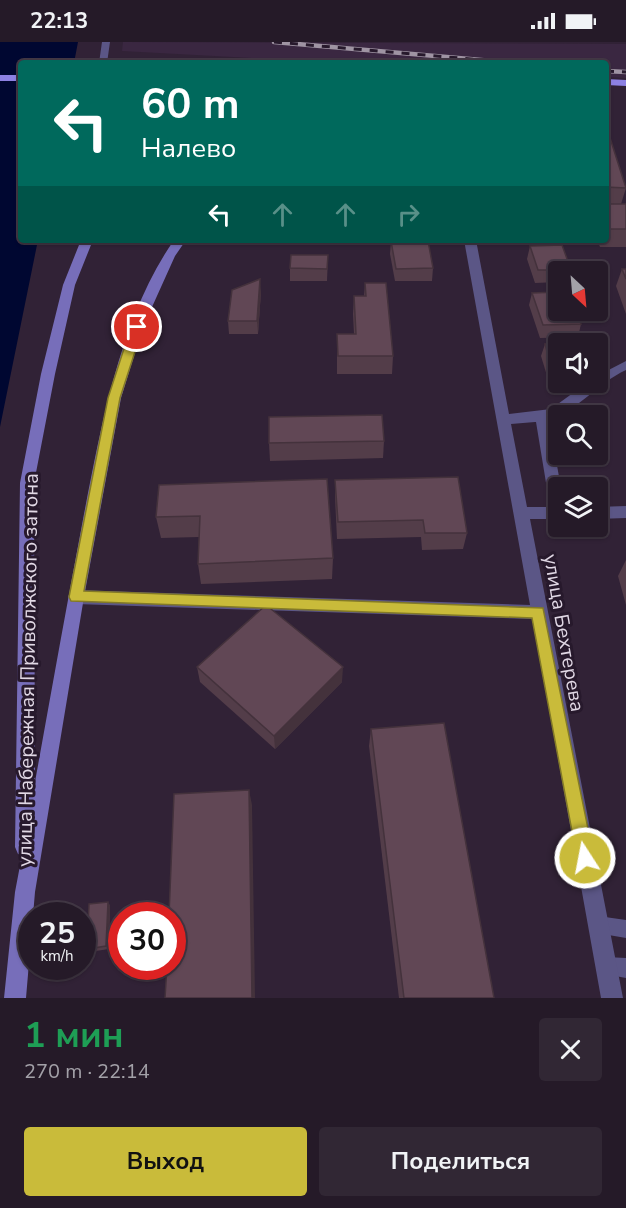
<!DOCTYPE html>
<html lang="ru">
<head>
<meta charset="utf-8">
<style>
	:root { --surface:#251a28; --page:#312734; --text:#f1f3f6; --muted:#a3a1a8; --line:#423845; --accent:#c9bb3a }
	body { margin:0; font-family:"Nunito Sans",sans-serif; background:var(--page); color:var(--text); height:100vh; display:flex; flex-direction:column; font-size:22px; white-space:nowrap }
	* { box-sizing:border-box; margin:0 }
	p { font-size:20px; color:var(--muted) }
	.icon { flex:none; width:33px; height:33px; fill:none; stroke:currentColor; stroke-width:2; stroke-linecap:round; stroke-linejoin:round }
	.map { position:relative; height:956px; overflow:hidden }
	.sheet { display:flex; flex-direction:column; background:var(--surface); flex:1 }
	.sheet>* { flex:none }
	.hud { position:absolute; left:18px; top:18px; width:591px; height:183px; border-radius:6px; box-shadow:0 2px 4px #0004,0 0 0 2px var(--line); background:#00695c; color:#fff; overflow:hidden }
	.needle { width:39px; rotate:154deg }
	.controls { position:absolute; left:548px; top:219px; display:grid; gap:12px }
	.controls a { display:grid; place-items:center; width:60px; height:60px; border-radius:6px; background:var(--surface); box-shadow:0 2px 4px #0004,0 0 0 2px var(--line); font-size:30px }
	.speed { position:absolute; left:18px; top:860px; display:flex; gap:12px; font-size:30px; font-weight:700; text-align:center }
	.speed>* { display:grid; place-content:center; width:78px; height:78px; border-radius:50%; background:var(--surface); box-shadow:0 2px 4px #0004,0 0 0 2px var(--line); line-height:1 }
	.speed small { font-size:15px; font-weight:400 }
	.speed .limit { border:9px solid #d22; background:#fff; color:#111 }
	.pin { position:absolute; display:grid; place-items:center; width:51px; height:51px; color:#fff; margin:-26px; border:3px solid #fff; border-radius:50%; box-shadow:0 2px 6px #0007 }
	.me { position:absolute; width:66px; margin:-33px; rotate:349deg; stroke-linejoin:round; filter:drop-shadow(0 0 4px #0008) }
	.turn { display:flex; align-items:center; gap:21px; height:126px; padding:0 24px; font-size:27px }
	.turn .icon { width:78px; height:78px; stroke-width:2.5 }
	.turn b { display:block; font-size:42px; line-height:51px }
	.lanes { display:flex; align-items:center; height:57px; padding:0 24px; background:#0003; justify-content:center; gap:30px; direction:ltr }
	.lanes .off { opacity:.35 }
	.round { display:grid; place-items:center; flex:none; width:63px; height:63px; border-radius:6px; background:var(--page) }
	.head { display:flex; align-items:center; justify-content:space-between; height:102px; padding:0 24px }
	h1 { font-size:36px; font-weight:700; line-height:45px; color:#1e9e55 }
	.action { display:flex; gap:12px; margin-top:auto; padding:12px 24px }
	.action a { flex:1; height:69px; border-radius:6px; background:var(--accent); color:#111; font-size:24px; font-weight:700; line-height:69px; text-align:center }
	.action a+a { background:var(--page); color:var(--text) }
	.status { display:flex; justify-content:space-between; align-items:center; height:42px; padding:0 30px; background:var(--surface); direction:ltr }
	.status svg { height:16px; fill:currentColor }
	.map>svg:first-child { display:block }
	.built { fill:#3a2741 }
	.water { fill:#000731 }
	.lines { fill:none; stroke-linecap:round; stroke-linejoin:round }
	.lane { fill:#5b5686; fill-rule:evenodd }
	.street { fill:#5b5686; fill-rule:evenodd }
	.secondary { fill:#776eba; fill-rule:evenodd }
	.primary { fill:#8d81e3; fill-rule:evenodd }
	.rail-casing { stroke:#9f94a3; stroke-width:4.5 }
	.rail { stroke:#27192c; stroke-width:3; stroke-dasharray:8; stroke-linecap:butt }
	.wall { fill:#533d49 }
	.shaded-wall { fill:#44323c }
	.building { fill:#614755; stroke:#44323c; stroke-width:1.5 }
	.route { fill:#c9bb3a; stroke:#837a26; stroke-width:1.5 }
	.labels { text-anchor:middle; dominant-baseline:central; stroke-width:6; stroke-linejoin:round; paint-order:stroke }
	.street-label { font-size:20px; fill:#e1d8e5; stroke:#27192c }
</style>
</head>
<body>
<div class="status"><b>22:13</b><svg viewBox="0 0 49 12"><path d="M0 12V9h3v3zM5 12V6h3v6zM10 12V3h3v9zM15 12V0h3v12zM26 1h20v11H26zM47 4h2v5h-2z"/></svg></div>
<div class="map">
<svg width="626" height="956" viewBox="0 0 626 956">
	<rect width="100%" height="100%" fill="#312236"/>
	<!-- built -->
	<path class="built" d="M123,0L626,2V36L606,35V21H343L122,9Z"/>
	<!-- water -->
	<path class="water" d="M0,0H78L74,21H21V198H38L0,385Z"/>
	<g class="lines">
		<!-- lane -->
		<g class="lane">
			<path d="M598,874L626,878V896L591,890L589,883L591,876Z"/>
			<path d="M606,915L626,916V936L599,931L597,924L599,917Z"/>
		</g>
		<!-- street -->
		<g class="street">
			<path d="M102,0H110L107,21H99Z"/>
			<path d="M464,198H476L509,372L551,367L588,340H597V334L626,319V328C598,341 578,368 549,378L561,446H558V477H530L623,956H601L533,577L76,562L70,560L68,555L70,550L76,548L530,563ZM535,380H536L550,465H527L511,382Z"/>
			<path d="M626,464V476L597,477V465Z"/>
		</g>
		<!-- secondary -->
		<path class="secondary" d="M81,198H93L75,243L55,332L34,441L35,740C51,651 67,562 84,472C102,381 120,276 174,198H186L175,214L143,285L121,356L84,555L35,850L26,956H4L15,850L22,813L18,812L15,805L20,441L41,332L63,243Z"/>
		<!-- primary -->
		<g class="primary">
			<rect x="0" y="33" width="21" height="6"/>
			<path d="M606,37L626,38V44L606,43Z"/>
		</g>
		<!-- rail casing -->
		<g class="rail-casing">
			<g id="rail">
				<path d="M274,0L517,21"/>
				<path d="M606,29L626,30"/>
			</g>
		</g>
		<!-- rail -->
		<use href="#rail" class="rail"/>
	</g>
	<!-- wall -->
	<g class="wall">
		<path d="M606,95L626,146L621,162H626V205H600L597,198H606Z"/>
		<path d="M391,199L433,226L432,239H395L390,212Z"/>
		<path d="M530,204L571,228L570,230H558V240L535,241L527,217Z"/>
		<path d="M328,213L327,239H290V226Z"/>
		<path d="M622,227H626V272L616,244Z"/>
		<path d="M365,241L393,314L392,332H337V292H354L353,272L354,254H364Z"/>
		<path d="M261,250L258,292H229L228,279Z"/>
		<path d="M532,251L581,282L578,295L540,296L529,263Z"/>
		<path d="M545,302H558V337H548L541,314Z"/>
		<path d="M384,399L383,416L270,419L269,401Z"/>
		<path d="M335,438L467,491L463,507L422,508L421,495L337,497L335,455Z"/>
		<path d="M159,443L333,516L332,537L201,542L198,522L199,495L161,496L156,475Z"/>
		<path d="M626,518V563L618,534Z"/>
		<path d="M197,625L342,640L275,707L200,640Z"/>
		<path d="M371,687L494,956H399L369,704Z"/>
		<path d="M110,863L109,907L89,910L87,907Z"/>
	</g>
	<!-- shaded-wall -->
	<g class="shaded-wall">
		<path d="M260,237L261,250L258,292L257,279Z"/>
		<path d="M343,625L342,640L275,707L274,694Z"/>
		<path d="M249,748L252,763L255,956H252Z"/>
		<path d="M108,860L110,863L109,907L106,904Z"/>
	</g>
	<!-- building -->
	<g class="building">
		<path d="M606,95L610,96L626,146L606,145Z"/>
		<rect x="606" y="162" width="20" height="25"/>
		<path d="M391,199H428L433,226L396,227Z"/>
		<path d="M562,203L571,228H538L530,204Z"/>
		<path d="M291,213H328L327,227L290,226Z"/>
		<path d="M622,227H626V237Z"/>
		<path d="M260,237L257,279H228L232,248Z"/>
		<path d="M365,241H386L393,314H338L337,292H356L354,254H366Z"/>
		<path d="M558,250V268H576L581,282L543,283L532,251Z"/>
		<path d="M579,301L558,302V324H551L545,302Z"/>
		<path d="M382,373L384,399L269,401V375Z"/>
		<path d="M458,435L467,491H425L423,478L338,480L335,438Z"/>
		<path d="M327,437L333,516L198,522L200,474L156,475L159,443Z"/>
		<path d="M266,563L343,625L274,694L197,625Z"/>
		<path d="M444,681L494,956H404L371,687Z"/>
		<path d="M249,748L252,956H165L167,924H172V873H169L174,752Z"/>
		<path d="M108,860L106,904L87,907L89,862Z"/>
	</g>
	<!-- route -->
	<path class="route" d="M137,281L143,285L120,356L84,549L543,566L594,816L592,822L585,825L579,822L577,816L532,576L71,559L69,555L108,356L131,285Z"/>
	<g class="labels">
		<!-- street labels -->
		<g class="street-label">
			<text transform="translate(564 591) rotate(80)">улица Бехтерева</text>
			<text transform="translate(28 628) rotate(-89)">улица Набережная Приволжского затона</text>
		</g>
	</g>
</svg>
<div class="controls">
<a><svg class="needle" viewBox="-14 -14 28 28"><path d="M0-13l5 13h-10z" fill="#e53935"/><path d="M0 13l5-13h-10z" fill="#a3a1a8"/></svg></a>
<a><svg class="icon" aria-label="sound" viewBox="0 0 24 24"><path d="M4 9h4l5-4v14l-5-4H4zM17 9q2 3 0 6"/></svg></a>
<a><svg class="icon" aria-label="search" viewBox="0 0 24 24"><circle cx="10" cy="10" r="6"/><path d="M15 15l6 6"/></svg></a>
<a><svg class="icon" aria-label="layers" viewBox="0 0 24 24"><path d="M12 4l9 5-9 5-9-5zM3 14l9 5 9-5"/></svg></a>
</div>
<div class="speed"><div>25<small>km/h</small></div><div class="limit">30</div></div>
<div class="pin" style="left:137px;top:285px;background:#d93025"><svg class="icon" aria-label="arrive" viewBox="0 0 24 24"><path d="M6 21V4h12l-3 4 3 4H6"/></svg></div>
<svg class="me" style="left:585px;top:816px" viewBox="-20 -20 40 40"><circle r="17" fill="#c9bb3a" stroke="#fff" stroke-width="3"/><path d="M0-11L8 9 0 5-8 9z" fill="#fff"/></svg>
<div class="hud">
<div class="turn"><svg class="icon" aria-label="left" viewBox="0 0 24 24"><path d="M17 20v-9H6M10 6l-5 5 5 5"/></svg><div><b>60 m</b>Налево</div></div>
<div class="lanes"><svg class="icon" aria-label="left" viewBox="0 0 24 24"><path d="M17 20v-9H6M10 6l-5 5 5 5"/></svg><svg class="icon off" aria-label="ahead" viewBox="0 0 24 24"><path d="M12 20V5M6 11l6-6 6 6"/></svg><svg class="icon off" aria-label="ahead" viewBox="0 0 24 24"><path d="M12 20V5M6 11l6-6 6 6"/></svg><svg class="icon off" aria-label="right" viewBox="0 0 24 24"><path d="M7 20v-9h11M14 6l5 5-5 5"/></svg></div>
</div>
</div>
<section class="sheet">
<div class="head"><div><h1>1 мин</h1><p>270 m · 22:14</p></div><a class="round"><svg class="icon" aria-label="close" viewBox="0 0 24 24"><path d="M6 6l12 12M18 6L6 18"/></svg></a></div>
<div class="action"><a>Выход</a><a>Поделиться</a></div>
</section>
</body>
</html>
